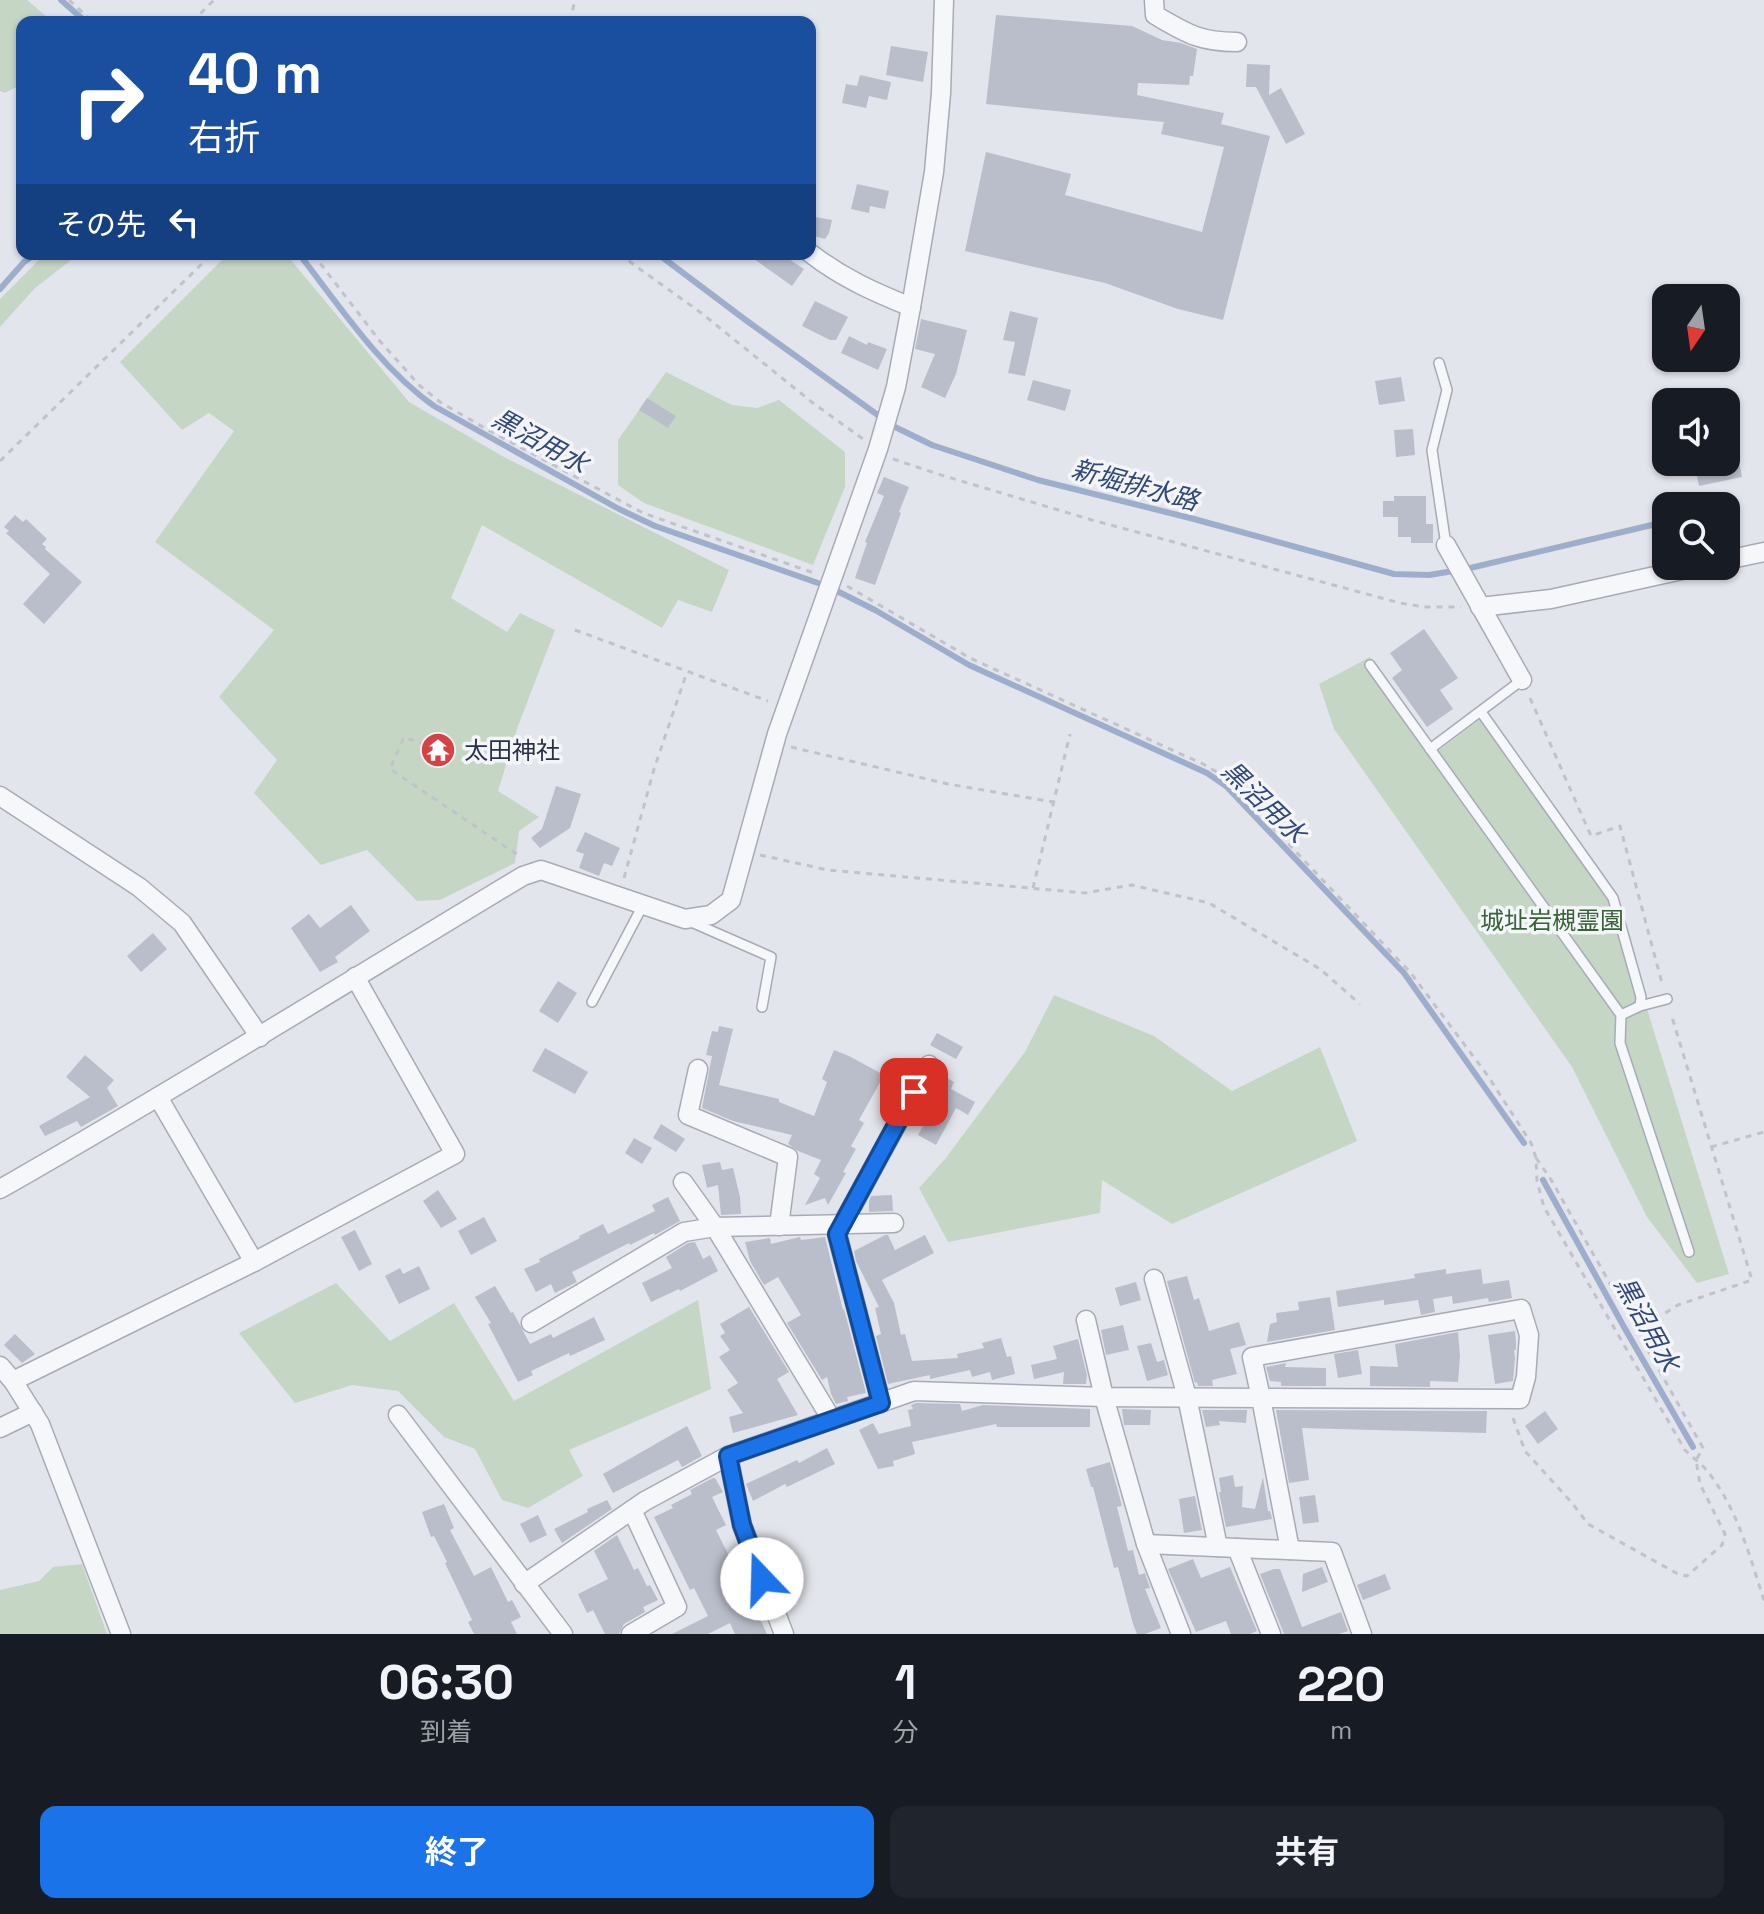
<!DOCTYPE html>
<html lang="ja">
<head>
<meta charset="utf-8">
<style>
	:root { --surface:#171b24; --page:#20242c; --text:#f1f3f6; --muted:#9ea1a6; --accent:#1a73e8 }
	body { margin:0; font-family:"Space Grotesk","Noto Sans JP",sans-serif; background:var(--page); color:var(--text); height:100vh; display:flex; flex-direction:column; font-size:30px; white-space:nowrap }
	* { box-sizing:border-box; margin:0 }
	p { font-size:26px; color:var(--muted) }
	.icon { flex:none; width:44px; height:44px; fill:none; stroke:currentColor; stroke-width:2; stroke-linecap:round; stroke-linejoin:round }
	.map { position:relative; height:1634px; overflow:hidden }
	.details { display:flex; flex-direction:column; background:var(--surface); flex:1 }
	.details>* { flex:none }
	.hud { position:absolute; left:16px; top:16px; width:800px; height:244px; border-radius:16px; box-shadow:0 2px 6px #0004; background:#1a4fa0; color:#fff; overflow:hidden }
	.needle { width:52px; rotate:193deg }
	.fabs { position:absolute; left:1652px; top:284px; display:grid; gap:16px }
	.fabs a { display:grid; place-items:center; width:88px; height:88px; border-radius:16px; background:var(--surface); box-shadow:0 2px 6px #0004; font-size:40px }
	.pin { position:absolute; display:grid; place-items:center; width:68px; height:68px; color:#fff; margin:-34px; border-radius:16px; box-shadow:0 4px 12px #0006 }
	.me { position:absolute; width:88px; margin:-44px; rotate:339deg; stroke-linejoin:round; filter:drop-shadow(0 0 6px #0008) }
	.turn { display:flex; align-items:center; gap:28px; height:168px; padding:0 40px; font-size:36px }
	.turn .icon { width:104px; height:104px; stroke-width:2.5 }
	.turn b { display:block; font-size:56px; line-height:68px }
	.then { display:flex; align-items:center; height:76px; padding:0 40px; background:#0003; gap:16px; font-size:30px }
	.eta { display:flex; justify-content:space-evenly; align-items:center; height:136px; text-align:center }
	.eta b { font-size:48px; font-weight:700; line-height:56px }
	.primary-button { display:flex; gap:16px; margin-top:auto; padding:16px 40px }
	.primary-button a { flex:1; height:92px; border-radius:16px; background:var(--accent); color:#fff; font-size:32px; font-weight:700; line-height:92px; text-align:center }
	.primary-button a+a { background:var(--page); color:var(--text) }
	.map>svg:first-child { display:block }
	.green { fill:#c6d6c4 }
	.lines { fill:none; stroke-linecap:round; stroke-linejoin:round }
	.stream { stroke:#9daecd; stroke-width:6 }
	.building { fill:#babeca }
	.service-casing { stroke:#a8abb7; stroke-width:12 }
	.minor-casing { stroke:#a8abb7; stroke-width:21 }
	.path { stroke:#c1c3cb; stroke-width:3; stroke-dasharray:6 6; stroke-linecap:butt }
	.service { stroke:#f6f7fa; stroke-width:9 }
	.minor { stroke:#f6f7fa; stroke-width:18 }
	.route-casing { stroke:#114b97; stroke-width:20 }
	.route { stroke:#1a73e8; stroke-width:14 }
	.labels { text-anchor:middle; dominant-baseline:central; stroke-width:7; stroke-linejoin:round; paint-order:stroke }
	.poi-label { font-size:24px; fill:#2a3045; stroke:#f3f5f9; text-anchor:start }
	.park-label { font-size:24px; fill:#386236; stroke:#f3f5f9 }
	.water-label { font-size:26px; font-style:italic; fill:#31487c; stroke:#f3f5f9 }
</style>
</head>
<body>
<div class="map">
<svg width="1764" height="1634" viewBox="0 0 1764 1634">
	<rect width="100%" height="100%" fill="#e3e5ec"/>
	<!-- green -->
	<g class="green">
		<path d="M0,0H27L53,22H22V84L5,93L0,91Z"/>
		<path d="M45,254H79L35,288L0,327V299Z"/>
		<path d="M228,254H286L409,402L504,457L729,570L712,612L678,600L662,628L482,525L451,598L507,632L520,613L555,630L518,726L498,791L539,817L519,831L515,863L440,900L417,901L367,850L321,865L254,793L277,760L219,697L274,630L155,542L234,431L209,413L182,430L120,362Z"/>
		<path d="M666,372L732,405L757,408L779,400L845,452V487L813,565L644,503L618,485V440Z"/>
		<path d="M1370,657L1438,751L1487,714L1617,894L1639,983L1729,1274L1697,1283L1647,1217L1572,1067L1334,729L1319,684Z"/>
		<path d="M1054,995L1154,1036L1232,1091L1320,1047L1357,1141L1172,1224L1102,1180L1100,1213L948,1242L919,1188L945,1159L1025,1052Z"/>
		<path d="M336,1283L390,1341L454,1303L514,1401L698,1300L711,1389L569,1450L583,1476L528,1508L502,1500L475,1449L444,1437L398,1391L352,1385L295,1403L239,1333Z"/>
		<path d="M82,1564L107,1634H0V1590L39,1581L53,1567Z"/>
	</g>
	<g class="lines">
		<!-- stream -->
		<g class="stream">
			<path d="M61,0L86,22"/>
			<path d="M299,254C339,305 380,368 434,406L619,509L655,526L818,583"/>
			<path d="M658,254L747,321L893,426L932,445L1038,480L1194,519L1394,574L1429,575L1466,569L1656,524"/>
			<path d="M0,289L24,262L35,254"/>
			<path d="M835,590L875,610L969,665L1207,773L1226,786L1404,973L1524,1143"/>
			<path d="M1543,1180L1624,1327L1693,1447"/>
		</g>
	</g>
	<!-- building -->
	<g class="building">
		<path d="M996,15L1132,26L1162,40L1181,43L1197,49L1193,76H1190L1189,85L1138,83L1137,95L1224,113L1221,124L1270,136L1223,320L1178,309L1105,283L965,251L986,152L1071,174L1065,195L1202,232L1224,147L1161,134L1164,122L986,104Z"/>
		<path d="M891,46L928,52L923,82L886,75Z"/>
		<path d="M1247,64L1270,65L1269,95L1281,88L1305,134L1286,144L1256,87H1246Z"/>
		<path d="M860,75L891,82L887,100L869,96L866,108L842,103L846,84L857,86Z"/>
		<path d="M857,184L889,191L885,209L870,206L869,213L851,209Z"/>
		<path d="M810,216L832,220L829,233L825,239L810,235Z"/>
		<path d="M747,254H781L804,269L792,286Z"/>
		<path d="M815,301L848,317L836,340H830L802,326Z"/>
		<path d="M1010,311L1038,318L1025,376L1008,373L1015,342L1003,340Z"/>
		<path d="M921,319L967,330L956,374L945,398L921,387L935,354L915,349Z"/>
		<path d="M849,336L867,345L868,342L887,349L878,370L841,353Z"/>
		<path d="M1401,377L1405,401L1379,405L1375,381Z"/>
		<path d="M1033,380L1071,390L1065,411L1027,400Z"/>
		<path d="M647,398L676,416L668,428L639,410Z"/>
		<path d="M1413,429L1415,455L1396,457L1394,430Z"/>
		<path d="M1694,462H1739L1742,477L1699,486Z"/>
		<path d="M884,477L909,487L899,512L901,513L875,585L855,578L867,543L865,542L884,496L877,493Z"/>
		<path d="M1394,496H1426V524H1433V543H1411V537H1398V517H1383V501H1394Z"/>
		<path d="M15,515L23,522L26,519L47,539L42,544L46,547L45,549L82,582L44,624L23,604L50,574L6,533L9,531L4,527Z"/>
		<path d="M1424,629L1458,678L1440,690L1453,709L1427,727L1392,678L1402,670L1390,653Z"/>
		<path d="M556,786L581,794L570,828L540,848L531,838L542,829Z"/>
		<path d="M585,832L620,848L612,866L604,863L599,876L579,868L584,854L576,851Z"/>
		<path d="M351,905L370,931L335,957L338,962L320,972L291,928L309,914L320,928Z"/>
		<path d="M153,933L167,949L141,972L127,956Z"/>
		<path d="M558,981L577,993L558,1023L539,1011Z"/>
		<path d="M719,1026L733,1029L719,1085L779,1099V1102L814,1116L827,1082L822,1079L834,1050L849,1056L884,1075L859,1120L864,1123L851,1146L856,1149L843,1172L846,1173L828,1205L825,1198L805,1205L820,1178L814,1174L821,1160L798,1151L788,1144L792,1135L733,1121L702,1108L712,1056L706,1055L712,1031L718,1032Z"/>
		<path d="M937,1033L963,1047L956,1059L930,1045Z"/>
		<path d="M545,1048L588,1072L575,1094L532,1071Z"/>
		<path d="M85,1055L114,1080L107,1088L118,1106L81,1127L77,1121L45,1136L39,1126L90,1097L66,1077Z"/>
		<path d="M938,1073L954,1082L951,1089L975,1102L968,1115L956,1108L936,1145L918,1135L939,1098L928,1092Z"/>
		<path d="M661,1124L685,1139L676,1152L653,1138Z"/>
		<path d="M634,1138L652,1148L642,1164L625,1153Z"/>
		<path d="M720,1162L722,1170L733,1168L740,1197L741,1214L721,1215L718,1185L707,1188L702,1165Z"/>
		<path d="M438,1190L457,1219L441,1228L423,1201Z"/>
		<path d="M892,1195L893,1211L869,1212V1201L871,1196Z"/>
		<path d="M668,1197L680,1221L655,1235L654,1233L630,1245L629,1243L572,1272L577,1282L555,1293L551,1284L536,1292L524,1269L540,1262L539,1259L580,1238L579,1236L603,1224L608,1234L655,1211L652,1205Z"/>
		<path d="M484,1217L497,1241L471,1255L458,1231Z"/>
		<path d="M355,1230L372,1264L359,1271L341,1237Z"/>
		<path d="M885,1235H888L895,1250L925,1235L934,1253L882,1280L894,1303L901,1335L905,1334L912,1361L958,1358L957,1354L984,1348L982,1343L1001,1338L1007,1357L1011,1356L1015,1374L992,1380L990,1372L972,1377L970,1370L930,1379V1375L888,1384L876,1336L881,1334L875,1308L879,1307L856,1261L854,1251Z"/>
		<path d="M800,1237L801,1240L825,1237L843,1310L844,1309L866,1393L847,1397L848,1401L836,1404L831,1394L827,1377L822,1380L787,1323L801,1315L778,1277L764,1285L750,1261L745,1242L770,1238L771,1244Z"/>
		<path d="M695,1242L703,1259L710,1255L718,1271L680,1291L679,1289L651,1302L642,1283L672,1268L666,1257L688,1243Z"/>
		<path d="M419,1266L430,1289L399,1304L385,1276L400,1268L403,1274Z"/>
		<path d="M1446,1269V1274L1481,1269L1483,1284L1509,1280L1512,1298L1489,1302L1488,1298L1453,1304L1452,1296L1433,1299L1435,1312L1421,1315L1418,1300L1384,1305V1300L1338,1307L1336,1291L1415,1278L1414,1274Z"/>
		<path d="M1187,1276L1194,1300L1199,1298L1209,1331L1239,1322L1246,1345L1230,1349L1237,1374L1212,1380L1213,1386H1198L1197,1382L1195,1383L1167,1281Z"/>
		<path d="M1136,1282L1141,1300L1120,1306L1115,1288Z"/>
		<path d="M495,1286L511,1313L513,1312L530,1344L551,1334L553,1338L594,1317L605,1340L570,1356L569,1353L531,1371L533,1375L518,1382L488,1324L491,1323L475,1297Z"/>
		<path d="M1330,1297L1335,1330L1267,1342L1270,1324L1277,1322L1276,1313L1299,1310L1298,1302Z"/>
		<path d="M749,1307L789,1372L777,1379L798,1415L733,1433L729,1417L743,1413L727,1390L738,1383L719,1357L730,1350L720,1336L725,1333L720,1324Z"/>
		<path d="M1123,1325L1129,1350L1106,1355L1101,1330Z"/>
		<path d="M1515,1331L1516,1342V1350H1514L1515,1358L1513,1381L1495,1384L1488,1335Z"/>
		<path d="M1458,1332L1460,1356L1458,1382L1430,1381V1387L1370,1386V1366L1398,1367L1395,1344Z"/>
		<path d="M15,1334L35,1354L22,1363L4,1345Z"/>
		<path d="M1078,1339L1087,1375L1086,1384H1063L1064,1372L1034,1379L1031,1365L1057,1359L1053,1346Z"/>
		<path d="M1151,1343L1157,1362L1164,1360L1168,1375L1147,1381L1137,1346Z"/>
		<path d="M1358,1350L1362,1374L1338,1378L1334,1354Z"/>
		<path d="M1286,1363L1285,1367L1326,1368V1386H1281V1382L1270,1381L1266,1367Z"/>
		<path d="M916,1403L960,1404L962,1411L983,1405L1090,1409V1427H997L996,1424L912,1442L915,1454L893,1461L894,1466L878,1469L859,1430L873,1423L879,1434L911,1426L908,1410L913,1409L911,1405Z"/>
		<path d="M1122,1409L1151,1410L1150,1425H1124Z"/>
		<path d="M1202,1410H1247L1246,1423L1219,1421L1220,1425L1206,1427Z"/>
		<path d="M1276,1410L1487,1411L1486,1433L1302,1428L1309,1480L1289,1483Z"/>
		<path d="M1545,1411L1558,1429L1538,1444L1525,1426Z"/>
		<path d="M687,1426L702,1456L682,1467L678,1460L613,1493L603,1474Z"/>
		<path d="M827,1448L835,1464L787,1487L785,1484L753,1501L746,1484L797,1460L799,1463Z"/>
		<path d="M1110,1462L1122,1506L1117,1507L1128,1551L1133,1550L1139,1575L1145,1573L1150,1588L1145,1589L1161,1628L1145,1634H1137L1133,1624L1118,1567L1114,1568L1093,1487H1091L1086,1469Z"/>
		<path d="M1233,1475L1235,1487L1243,1486L1242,1507L1255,1509L1263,1477L1268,1511H1270L1272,1519L1226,1527L1219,1492H1221L1219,1478Z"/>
		<path d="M713,1478H715L723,1492L712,1497L726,1525L716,1530L730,1558L725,1560L742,1595L748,1592L767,1634H735L730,1623L708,1634H672L708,1616L694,1588L690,1590L654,1517L673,1508L671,1505L692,1494L690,1490Z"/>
		<path d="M1315,1495L1319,1522L1303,1524L1299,1497Z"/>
		<path d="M1195,1496L1202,1530L1184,1533L1179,1499Z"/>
		<path d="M607,1500L612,1509L562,1543L554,1529L588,1512L587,1509Z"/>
		<path d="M444,1504L454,1528L450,1530L474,1576L491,1567L508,1602L512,1600L521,1617L511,1622L517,1634H474L468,1622L472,1620L445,1563L447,1562L434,1536L431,1537L422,1512Z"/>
		<path d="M538,1515L547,1535L530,1543L520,1524Z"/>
		<path d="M617,1535L634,1570L638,1568L647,1586L650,1585L658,1600L643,1607L645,1612L624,1624L619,1634H605L593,1610L587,1613L578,1594L608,1579L594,1551Z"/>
		<path d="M1193,1559L1201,1578L1230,1567L1257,1631L1250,1634H1231L1226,1621L1196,1632L1168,1569Z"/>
		<path d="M1322,1567L1328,1582L1302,1592L1303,1574Z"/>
		<path d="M1274,1569H1280L1302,1627L1341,1612L1348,1631L1339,1634H1284L1260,1574Z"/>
		<path d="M1385,1574L1391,1589L1363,1600L1357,1585Z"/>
	</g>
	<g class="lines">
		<!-- service casing -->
		<g class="service-casing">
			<g id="service">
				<path d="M1439,363L1447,390L1432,450L1446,545"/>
				<path d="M1370,665L1621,1015L1620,1043L1689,1252"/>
				<path d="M1481,712L1613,898L1641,997L1640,1006"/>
				<path d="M1430,749L1522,680"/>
				<path d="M689,921L771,957L762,1007"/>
				<path d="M592,1002L643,905"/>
				<path d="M1621,1015L1640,1006L1667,999"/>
			</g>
		</g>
		<!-- minor casing -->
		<g class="minor-casing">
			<g id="minor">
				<path d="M1154,0L1155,15C1186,33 1199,42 1237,42"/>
				<path d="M810,253C842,278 874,292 911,307"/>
				<path d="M1446,545L1522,680"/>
				<path d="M1726,560L1764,552"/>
				<path d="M1480,607L1551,599L1700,566"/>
				<path d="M0,796L139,887L182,923L260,1037"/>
				<path d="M698,1069L688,1115L788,1157L779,1226"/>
				<path d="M158,1097L254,1262"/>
				<path d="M683,1182L715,1227L832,1420"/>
				<path d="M0,1189C177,1088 349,981 523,876L541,870L685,919L711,915L731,900L777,734L878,449L896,387L911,307L934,172L941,93L944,0"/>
				<path d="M1154,1279L1187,1397L1218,1547"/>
				<path d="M1521,1309L1529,1335L1526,1377L1520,1399L1261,1398L1252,1357Z"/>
				<path d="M1086,1320L1104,1397L1146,1544L1181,1634"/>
				<path d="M531,1323L684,1232L715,1227L894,1223"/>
				<path d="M0,1366L13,1381L40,1424L121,1634"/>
				<path d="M13,1381L254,1262L455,1154L355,977"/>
				<path d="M881,1403L837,1234L929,1065"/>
				<path d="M398,1415L563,1634"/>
				<path d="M0,1428L33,1412"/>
				<path d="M728,1456L742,1525L784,1634"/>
				<path d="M1146,1544L1332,1552L1362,1634"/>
				<path d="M1237,1548L1271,1634"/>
				<path d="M524,1584L645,1501L728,1456L914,1391L1104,1397L1261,1398L1290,1550"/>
				<path d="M631,1634L677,1607L632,1510"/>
			</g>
		</g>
		<!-- path -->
		<g class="path">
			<path d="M69,0L93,22"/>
			<path d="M192,22L214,0"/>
			<path d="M570,22L575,0"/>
			<path d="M313,254L379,340L419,385L440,402L488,430L643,513L814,573"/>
			<path d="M619,254L700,312L813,403L863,439"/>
			<path d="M893,459L941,475L1092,520L1400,603L1424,607H1461"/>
			<path d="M0,461L212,254"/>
			<path d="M847,586L970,658L1203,764L1224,776L1410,972L1488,1076L1531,1143L1536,1158L1537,1181L1544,1207L1685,1450C1692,1457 1702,1464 1708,1472C1737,1508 1751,1559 1764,1601"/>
			<path d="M575,630L768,701"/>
			<path d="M1530,698L1591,836L1620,826L1663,987"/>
			<path d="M425,745L404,737L390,769L521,857"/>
			<path d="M791,747L948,784L1054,802"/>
			<path d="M760,855L828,870L1085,893L1132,885L1209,903L1320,969L1360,1004"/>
			<path d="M624,878L654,769L687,672"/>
			<path d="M1033,888L1070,734"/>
			<path d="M1711,1147L1764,1132"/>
			<path d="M1536,1158L1550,1178L1637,1331"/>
			<path d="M1513,1418L1525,1451L1572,1503L1588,1524L1678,1574L1687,1576L1722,1545L1725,1534L1700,1484L1696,1460L1703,1448L1637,1331L1678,1305L1752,1280L1671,1014"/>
		</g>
		<!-- service -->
		<use href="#service" class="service"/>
		<!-- minor -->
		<use href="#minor" class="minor"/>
	</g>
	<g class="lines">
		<!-- route casing -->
		<g class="route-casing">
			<path id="route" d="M762,1579L742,1525L728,1456L881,1403L837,1234L914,1092"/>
		</g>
		<!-- route -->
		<use href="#route" class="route"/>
	</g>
	<!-- icons -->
	<defs>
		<g id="temple-disc" transform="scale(1.8)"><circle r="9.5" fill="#d64345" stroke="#f3f5f9"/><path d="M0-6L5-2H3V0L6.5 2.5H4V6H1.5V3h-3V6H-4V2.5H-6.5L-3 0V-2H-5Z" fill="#fff"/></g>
	</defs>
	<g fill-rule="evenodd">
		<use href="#temple-disc" x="438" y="750"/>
	</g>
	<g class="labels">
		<!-- poi labels -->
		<g class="poi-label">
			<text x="464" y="750">太田神社</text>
		</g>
		<!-- park labels -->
		<g class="park-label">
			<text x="1552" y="920">城址岩槻霊園</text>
		</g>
		<!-- water labels -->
		<g class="water-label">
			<text transform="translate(540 441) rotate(29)">黒沼用水</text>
			<text transform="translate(1135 485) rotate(15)">新堀排水路</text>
			<text transform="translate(1264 802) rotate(44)">黒沼用水</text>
			<text transform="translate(1647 1324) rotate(61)">黒沼用水</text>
		</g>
	</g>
</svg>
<div class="fabs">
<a><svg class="needle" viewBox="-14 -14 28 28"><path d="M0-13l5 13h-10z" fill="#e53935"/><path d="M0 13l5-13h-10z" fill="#9ea1a6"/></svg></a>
<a><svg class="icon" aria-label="sound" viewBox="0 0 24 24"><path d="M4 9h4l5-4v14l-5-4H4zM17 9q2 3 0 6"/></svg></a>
<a><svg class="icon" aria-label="search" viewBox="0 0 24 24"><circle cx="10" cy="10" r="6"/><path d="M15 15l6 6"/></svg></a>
</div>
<div class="pin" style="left:914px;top:1092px;background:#d93025"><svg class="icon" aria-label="arrive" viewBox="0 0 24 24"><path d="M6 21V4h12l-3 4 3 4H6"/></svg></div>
<svg class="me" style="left:762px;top:1579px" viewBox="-20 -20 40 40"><circle r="19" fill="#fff"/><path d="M0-13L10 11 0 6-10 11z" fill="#1a73e8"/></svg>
<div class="hud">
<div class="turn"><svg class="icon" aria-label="right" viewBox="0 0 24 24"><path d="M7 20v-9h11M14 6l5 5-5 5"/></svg><div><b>40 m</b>右折</div></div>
<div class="then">その先<svg class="icon" aria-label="left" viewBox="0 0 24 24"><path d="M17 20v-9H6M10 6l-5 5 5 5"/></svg></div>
</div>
</div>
<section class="details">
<div class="eta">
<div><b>06:30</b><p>到着</p></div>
<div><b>1</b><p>分</p></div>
<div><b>220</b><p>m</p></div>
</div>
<div class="primary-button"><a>終了</a><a>共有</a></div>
</section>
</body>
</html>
